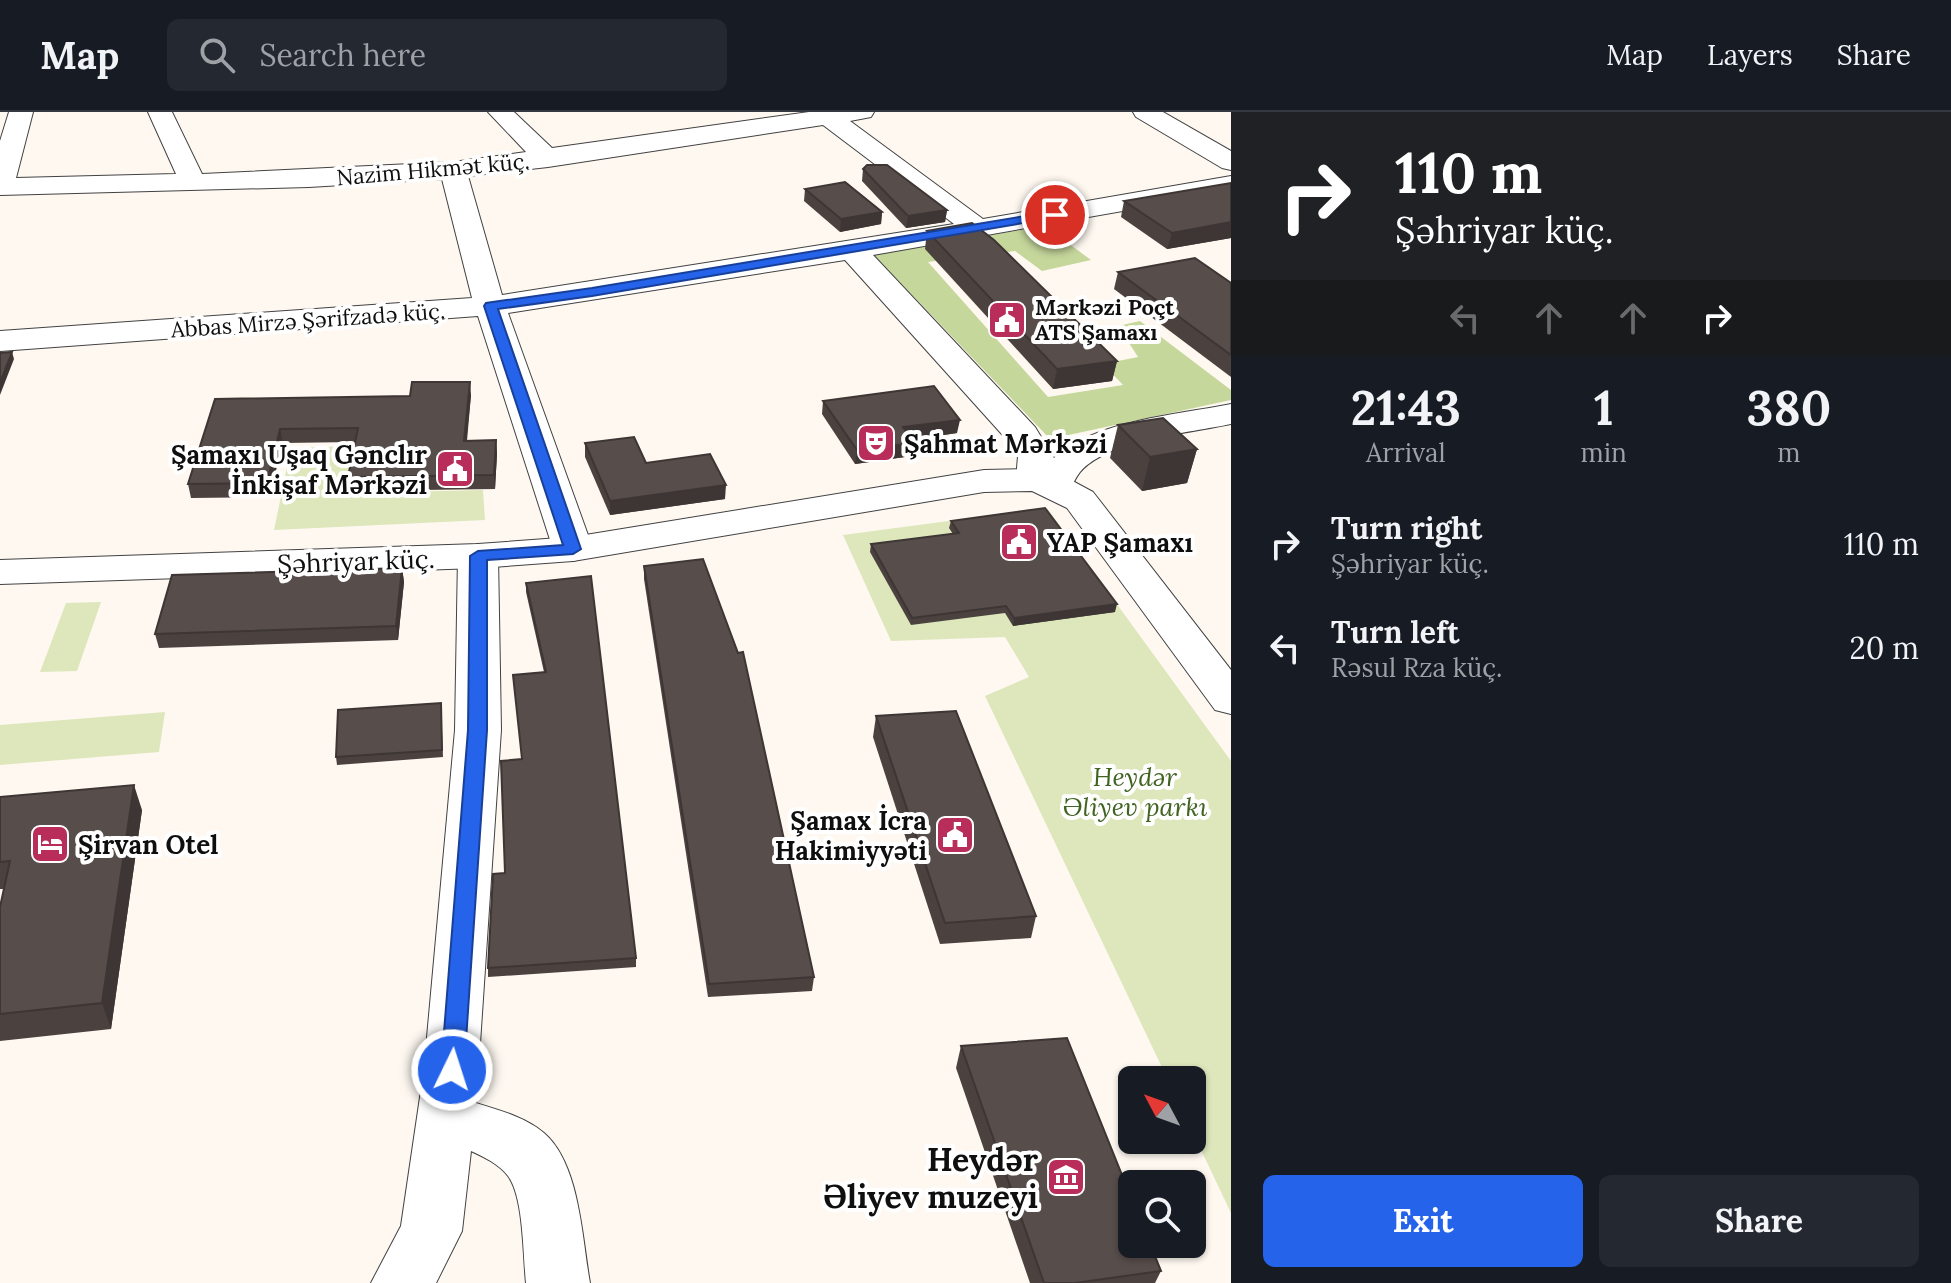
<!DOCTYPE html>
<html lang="en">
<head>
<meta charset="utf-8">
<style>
	:root { --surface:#171b24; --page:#242831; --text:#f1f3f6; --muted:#9ea1a6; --line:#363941; --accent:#2563eb }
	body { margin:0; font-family:Lora,serif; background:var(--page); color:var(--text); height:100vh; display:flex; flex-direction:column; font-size:30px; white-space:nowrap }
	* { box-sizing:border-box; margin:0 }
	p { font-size:26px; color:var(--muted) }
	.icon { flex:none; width:44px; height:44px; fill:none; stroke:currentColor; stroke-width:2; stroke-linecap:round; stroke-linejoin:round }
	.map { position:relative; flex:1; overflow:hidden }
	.side { display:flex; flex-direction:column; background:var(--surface); width:720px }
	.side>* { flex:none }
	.guide { background:#202124; color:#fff; overflow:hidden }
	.needle { width:52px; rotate:311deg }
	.fabs { position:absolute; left:1118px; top:954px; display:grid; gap:16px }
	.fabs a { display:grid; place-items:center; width:88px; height:88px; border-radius:12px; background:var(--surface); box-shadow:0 2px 6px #0004; font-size:40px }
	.pin { position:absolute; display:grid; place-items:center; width:68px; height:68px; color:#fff; margin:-34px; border:4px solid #fff; border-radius:50%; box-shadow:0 2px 8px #0007 }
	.me { position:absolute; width:88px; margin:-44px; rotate:4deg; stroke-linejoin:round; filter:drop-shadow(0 0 6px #0008) }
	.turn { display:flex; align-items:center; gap:28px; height:168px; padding:0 32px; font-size:36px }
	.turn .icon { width:104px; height:104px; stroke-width:2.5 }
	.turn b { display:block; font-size:56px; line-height:68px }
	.lanes { display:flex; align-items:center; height:76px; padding:0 32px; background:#0003; justify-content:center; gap:40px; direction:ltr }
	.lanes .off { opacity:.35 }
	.eta { display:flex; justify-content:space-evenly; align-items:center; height:136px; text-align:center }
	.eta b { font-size:48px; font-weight:700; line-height:56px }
	.cta { display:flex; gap:16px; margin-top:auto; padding:16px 32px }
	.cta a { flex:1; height:92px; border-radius:12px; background:var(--accent); color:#fff; font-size:32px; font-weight:700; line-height:92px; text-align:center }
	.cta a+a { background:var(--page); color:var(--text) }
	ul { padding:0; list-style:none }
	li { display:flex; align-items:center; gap:24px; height:104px; padding:0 32px }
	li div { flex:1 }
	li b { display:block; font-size:30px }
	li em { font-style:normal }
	header { display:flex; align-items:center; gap:48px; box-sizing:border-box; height:112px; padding:0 40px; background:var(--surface); border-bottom:2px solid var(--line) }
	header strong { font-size:38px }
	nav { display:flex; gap:44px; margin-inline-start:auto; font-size:28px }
	.search { width:560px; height:72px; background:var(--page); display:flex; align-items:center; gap:20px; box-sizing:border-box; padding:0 28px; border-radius:12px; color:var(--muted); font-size:30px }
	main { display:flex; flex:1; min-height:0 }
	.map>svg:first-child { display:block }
	.green { fill:#dee7bc }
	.forest { fill:#c6d79c }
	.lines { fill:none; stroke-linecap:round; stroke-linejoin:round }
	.minor-casing { stroke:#424242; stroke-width:2 }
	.tertiary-casing { stroke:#424242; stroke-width:2 }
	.minor { fill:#fff; fill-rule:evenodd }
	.tertiary { fill:#fff; fill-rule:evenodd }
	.wall { fill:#4b4240 }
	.shaded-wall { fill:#3d3634 }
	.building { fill:#574d4b; stroke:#3d3634; stroke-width:2 }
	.route { fill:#2563eb; stroke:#184099; stroke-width:2 }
	.labels { text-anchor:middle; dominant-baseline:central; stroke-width:8; stroke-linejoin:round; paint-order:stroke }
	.far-street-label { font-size:22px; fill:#0f0f0f; stroke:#fff }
	.far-poi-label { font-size:22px; font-weight:bold; fill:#0f0f0f; stroke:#fff; text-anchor:start }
	.poi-label { font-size:26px; font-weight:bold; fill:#0f0f0f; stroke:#fff; text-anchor:start }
	.street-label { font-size:26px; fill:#0f0f0f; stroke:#fff }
	.park-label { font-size:26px; font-style:italic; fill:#416422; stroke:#fff }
	.near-poi-label { font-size:32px; font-weight:bold; fill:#0f0f0f; stroke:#fff; text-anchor:end }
</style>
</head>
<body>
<header>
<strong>Map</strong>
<div class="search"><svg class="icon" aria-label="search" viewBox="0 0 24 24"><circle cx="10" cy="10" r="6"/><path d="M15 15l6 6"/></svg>Search here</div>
<nav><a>Map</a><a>Layers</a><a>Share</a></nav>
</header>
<main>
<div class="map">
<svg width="1231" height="1171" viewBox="0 0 1231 1171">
	<rect width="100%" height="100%" fill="#fef8f1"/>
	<!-- green -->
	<g class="green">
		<path d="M356,334L347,381L483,378L485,408L274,418L291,336Z"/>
		<path d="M1047,396L1231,649V1101L1192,1019V968H1168L985,584L1029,565L1005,525L891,529L843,423Z"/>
		<path d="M101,490L77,559L40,560L66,491Z"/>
		<path d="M165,600L159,640L0,653V613Z"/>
	</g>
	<!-- forest -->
	<path class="forest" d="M1045,114L1091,148L1042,159L1015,139L928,150L1048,285L1123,273L1103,252L1138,245L1118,214L1140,209L1231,278V288L1050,327L873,142Z"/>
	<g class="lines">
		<!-- minor casing -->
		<g class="minor-casing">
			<g id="minor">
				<path d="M9,0H33L16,66L176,62L148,0H172L202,62L453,50L526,40L488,0H514L552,36L809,0H874L871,5L850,9L983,107L1231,64V80L873,143L1035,315L1054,346C1097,308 1176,303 1231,292V312C1190,321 1109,327 1080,360C1075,366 1072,375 1067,382L1054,385L1041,382L1038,378L1021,376L1016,368L1018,344L1008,329L845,148L508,201L593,437L587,445L573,449L559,445L553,437L478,204L0,239V219L472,186L442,67L309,75L0,83V29ZM823,13L954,112L502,183L468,64L548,55Z"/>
				<path d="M1133,0H1163L1231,39V58L1222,56L1136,5Z"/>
				<path d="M478,432L492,436L498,444L501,618L476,991C499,998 525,1005 544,1021C580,1052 582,1127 590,1171H526C523,1144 524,1085 508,1064C499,1052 484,1045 471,1039L462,1119L436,1171H371L401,1114L424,958L455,618L458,444L464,436Z"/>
			</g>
		</g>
		<!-- tertiary casing -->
		<g class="tertiary-casing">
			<path id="tertiary" d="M1034,357L1067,366L1093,380L1231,558V602L1215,598L1067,396L1032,379L984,380L573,449L478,456L0,472V448L478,432L573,425L984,358Z"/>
		</g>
		<!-- minor -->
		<use href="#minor" class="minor"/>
		<!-- tertiary -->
		<use href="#tertiary" class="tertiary"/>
	</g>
	<!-- wall -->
	<g class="wall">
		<path d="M863,57L947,98L945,110L906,116L862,69Z"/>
		<path d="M1231,71V126L1167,137L1121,105L1124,89Z"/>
		<path d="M805,77L882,100L881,112L840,120L804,89Z"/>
		<path d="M927,119L1117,249L1112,269L1053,277L925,137Z"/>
		<path d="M1118,160L1231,171V265L1114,177Z"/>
		<path d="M471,283L467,329L496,328L497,342L495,377L350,379L348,365L355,330L283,331L269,385L191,386L188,372L215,287Z"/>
		<path d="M823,289L957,321L912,328V344L855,352L822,302Z"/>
		<path d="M1118,313L1197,337L1187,371L1142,379L1110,346Z"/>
		<path d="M585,331L646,351L725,387L610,403L585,345Z"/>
		<path d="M951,409L1115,500L1013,514L1005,501L911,513L870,440L871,432L953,422L949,416Z"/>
		<path d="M644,454L814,865L812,879L708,885L644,467Z"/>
		<path d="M402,456L404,470L398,528L159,536L155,522Z"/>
		<path d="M526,471L636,846V855L488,865V856L544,560L526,480Z"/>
		<path d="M441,591L443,645L337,653L336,645Z"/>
		<path d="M876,604L1036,804L1031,826L940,832L873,625Z"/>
		<path d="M0,685L142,698L111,917L0,929V795L4,777H0Z"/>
		<path d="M961,934L1161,1159L1155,1171H1030L956,956Z"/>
	</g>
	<!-- shaded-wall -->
	<g class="shaded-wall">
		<path d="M947,98L945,110L906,116L908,104Z"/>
		<path d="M882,100L881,112L840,120L841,107Z"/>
		<path d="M1231,110V126L1167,137L1172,121Z"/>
		<path d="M12,240L14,247L0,283V271Z"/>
		<path d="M1117,249L1112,269L1053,277L1057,257Z"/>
		<path d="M470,270L471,283L465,342L464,329Z"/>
		<path d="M960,308L957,321L901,329L903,315Z"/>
		<path d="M280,317L283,331L269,385L267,371Z"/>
		<path d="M496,328L497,342L495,377L494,363Z"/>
		<path d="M914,331L912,344L855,352L857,338Z"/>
		<path d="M1197,337L1187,371L1142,379L1150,345Z"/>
		<path d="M726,373L725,387L610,403V389Z"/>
		<path d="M402,456L404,470L398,528L396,514Z"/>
		<path d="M1117,492L1115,500L1013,514L1014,506Z"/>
		<path d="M134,673L142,698L111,917L102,891Z"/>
	</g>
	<!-- building -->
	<g class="building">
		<path d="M867,53H887L947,98L908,104L863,57Z"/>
		<path d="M845,70L882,100L841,107L805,77Z"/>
		<path d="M1231,71V110L1172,121L1124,89Z"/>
		<path d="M972,111L994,128L1117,249L1057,257L927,119Z"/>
		<path d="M1195,146L1231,171V243L1118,160Z"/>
		<path d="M12,240L0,271V241Z"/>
		<path d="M412,270H470L464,329L496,328L494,363L348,365L358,316L280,317L267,371L188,372L215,287L410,284Z"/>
		<path d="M934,274L960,308L903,315L914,331L857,338L823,289Z"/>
		<path d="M1163,306L1197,337L1150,345L1118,313Z"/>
		<path d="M634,325L646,351L710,342L726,373L610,389L585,331Z"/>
		<path d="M1045,396L1117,492L1014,506L1006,494L912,506L871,432L959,421L951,409Z"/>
		<path d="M703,447L738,541L743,540L814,865L709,872L644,454Z"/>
		<path d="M402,456L396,514L155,522L172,463Z"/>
		<path d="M591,464L636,846L488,856L493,762L505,761L501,649L522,647L513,563L546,560L526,471Z"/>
		<path d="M441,591L442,638L336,645L338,598Z"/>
		<path d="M956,599L1036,804L945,811L876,604Z"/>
		<path d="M134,673L102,891L0,902V795L10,749L0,750V685Z"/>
		<path d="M1067,926L1132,1088V1132H1150L1161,1159L1075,1171H1044L961,934Z"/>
	</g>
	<!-- route -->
	<path class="route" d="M1055,99L1059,100V105L592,184L498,197L581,437L573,442L487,448V618L464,958L460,965L452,968L444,965L441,958L468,618L470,444L478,439L563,433L484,194L486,191L592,176Z"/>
	<!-- icons -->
	<defs>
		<g id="civic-square" transform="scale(2)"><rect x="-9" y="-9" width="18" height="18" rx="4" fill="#b82d59" stroke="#fff"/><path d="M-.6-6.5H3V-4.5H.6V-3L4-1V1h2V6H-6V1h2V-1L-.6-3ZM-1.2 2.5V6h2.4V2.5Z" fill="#fff"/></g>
		<g id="theatre-square" transform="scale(2)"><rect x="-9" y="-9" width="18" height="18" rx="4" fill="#b82d59" stroke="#fff"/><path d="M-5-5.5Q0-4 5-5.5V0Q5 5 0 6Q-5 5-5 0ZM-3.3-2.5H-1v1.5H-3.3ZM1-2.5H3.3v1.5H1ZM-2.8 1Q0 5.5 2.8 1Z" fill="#fff"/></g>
		<g id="hotel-square" transform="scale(2)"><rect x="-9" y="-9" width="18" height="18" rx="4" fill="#b82d59" stroke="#fff"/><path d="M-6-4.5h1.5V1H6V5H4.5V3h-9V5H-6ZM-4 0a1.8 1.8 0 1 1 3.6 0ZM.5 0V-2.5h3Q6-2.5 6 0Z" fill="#fff"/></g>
		<g id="museum-square" transform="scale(2)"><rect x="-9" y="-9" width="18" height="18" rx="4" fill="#b82d59" stroke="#fff"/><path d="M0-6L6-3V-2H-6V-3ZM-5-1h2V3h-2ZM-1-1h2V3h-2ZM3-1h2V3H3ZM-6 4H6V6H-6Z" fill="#fff"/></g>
	</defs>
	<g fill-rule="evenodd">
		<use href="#civic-square" x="1007" y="208"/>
		<use href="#theatre-square" x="876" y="331"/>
		<use href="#civic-square" x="455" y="357"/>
		<use href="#civic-square" x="1019" y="430"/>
		<use href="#civic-square" x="955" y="723"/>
		<use href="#hotel-square" x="50" y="732"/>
		<use href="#museum-square" x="1066" y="1065"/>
	</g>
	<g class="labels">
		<!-- far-street labels -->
		<g class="far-street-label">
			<text transform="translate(433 57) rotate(-5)">Nazim Hikmət küç.</text>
			<text transform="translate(308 208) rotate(-4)">Abbas Mirzə Şərifzadə küç.</text>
		</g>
		<!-- far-poi labels -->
		<g class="far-poi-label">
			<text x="1035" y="195">Mərkəzi Poçt<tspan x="1035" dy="25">ATS Şamaxı</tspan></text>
		</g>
		<!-- poi labels -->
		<g class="poi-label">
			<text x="904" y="331">Şahmat Mərkəzi</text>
			<text x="427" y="342" text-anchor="end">Şamaxı Uşaq Gənclır<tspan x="427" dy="30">İnkişaf Mərkəzi</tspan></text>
			<text x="1047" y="430">YAP Şamaxı</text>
			<text x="927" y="708" text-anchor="end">Şamax İcra<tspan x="927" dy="30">Hakimiyyəti</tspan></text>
			<text x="78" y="732">Şirvan Otel</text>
		</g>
		<!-- street labels -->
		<g class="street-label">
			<text transform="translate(356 449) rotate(-2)">Şəhriyar küç.</text>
		</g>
		<!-- park labels -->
		<g class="park-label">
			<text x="1135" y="664">Heydər<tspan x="1135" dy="30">Əliyev parkı</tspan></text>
		</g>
		<!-- near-poi labels -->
		<g class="near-poi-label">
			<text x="1038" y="1047">Heydər<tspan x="1038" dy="37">Əliyev muzeyi</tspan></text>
		</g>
	</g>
</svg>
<div class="fabs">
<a><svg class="needle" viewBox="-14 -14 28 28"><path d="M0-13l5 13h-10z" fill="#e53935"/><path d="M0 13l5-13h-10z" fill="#9ea1a6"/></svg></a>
<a><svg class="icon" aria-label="search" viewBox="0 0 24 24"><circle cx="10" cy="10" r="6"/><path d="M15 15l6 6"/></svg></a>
</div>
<div class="pin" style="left:1055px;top:103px;background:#d93025"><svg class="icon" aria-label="arrive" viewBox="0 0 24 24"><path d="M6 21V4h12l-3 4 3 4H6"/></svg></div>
<svg class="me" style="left:452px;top:958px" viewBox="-20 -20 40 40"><circle r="17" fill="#2563eb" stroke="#fff" stroke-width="3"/><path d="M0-11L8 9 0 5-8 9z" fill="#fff"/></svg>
</div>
<section class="side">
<div class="guide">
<div class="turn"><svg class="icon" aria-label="right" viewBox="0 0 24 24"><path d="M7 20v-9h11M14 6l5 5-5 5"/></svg><div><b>110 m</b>Şəhriyar küç.</div></div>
<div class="lanes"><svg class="icon off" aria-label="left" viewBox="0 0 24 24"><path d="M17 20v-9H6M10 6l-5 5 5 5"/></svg><svg class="icon off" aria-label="ahead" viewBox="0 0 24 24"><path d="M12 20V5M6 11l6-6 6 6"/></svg><svg class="icon off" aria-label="ahead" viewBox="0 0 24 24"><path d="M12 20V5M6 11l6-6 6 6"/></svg><svg class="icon" aria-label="right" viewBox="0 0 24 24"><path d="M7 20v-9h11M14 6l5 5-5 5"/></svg></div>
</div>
<div class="eta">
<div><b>21:43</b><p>Arrival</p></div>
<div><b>1</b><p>min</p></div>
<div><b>380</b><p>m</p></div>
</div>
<ul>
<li><svg class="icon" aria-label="right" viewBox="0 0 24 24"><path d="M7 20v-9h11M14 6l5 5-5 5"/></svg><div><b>Turn right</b><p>Şəhriyar küç.</p></div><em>110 m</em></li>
<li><svg class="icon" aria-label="left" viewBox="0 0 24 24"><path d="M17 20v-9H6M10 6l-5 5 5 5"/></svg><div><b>Turn left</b><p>Rəsul Rza küç.</p></div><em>20 m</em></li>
</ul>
<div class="cta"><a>Exit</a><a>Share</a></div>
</section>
</main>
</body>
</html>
